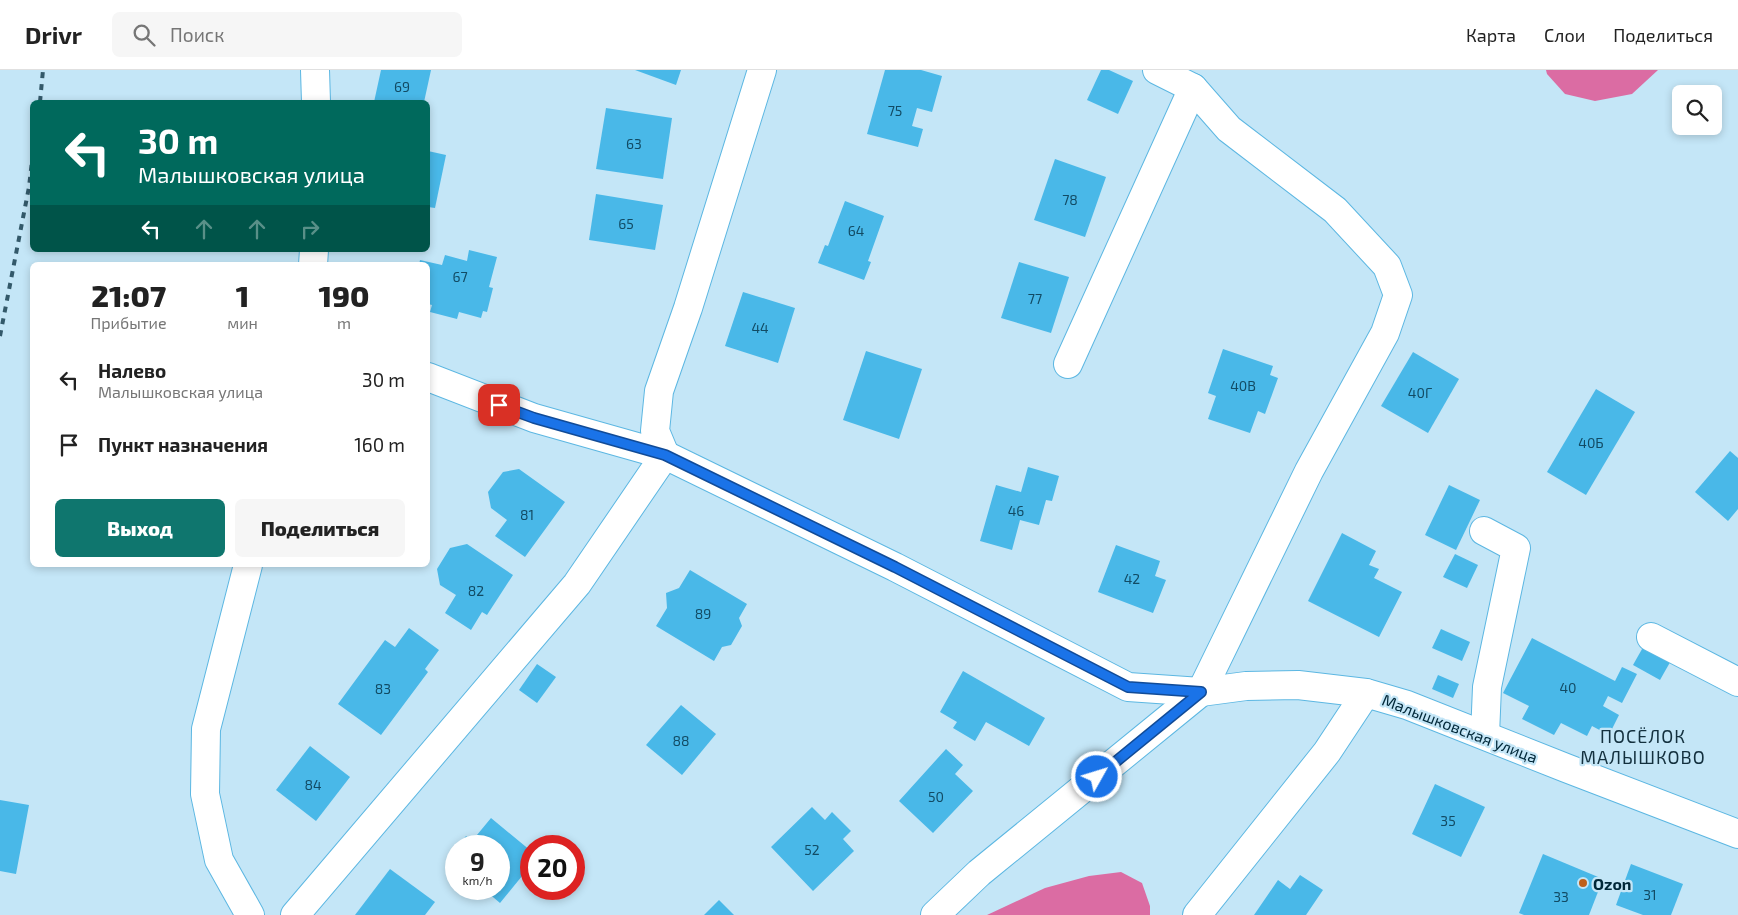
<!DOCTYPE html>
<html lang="ru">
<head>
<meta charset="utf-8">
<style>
	:root { --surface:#fff; --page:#f6f6f6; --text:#222; --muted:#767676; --line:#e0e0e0; --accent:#0f766e }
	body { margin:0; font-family:"Exo 2",sans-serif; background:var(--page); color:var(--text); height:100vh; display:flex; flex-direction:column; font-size:19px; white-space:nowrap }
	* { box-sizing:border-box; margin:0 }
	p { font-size:16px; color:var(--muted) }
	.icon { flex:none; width:28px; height:28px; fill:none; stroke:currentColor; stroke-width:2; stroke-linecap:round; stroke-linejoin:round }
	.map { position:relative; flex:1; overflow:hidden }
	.side { position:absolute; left:30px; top:192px; width:400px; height:305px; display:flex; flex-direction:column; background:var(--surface); border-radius:8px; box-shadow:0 2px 8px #0003 }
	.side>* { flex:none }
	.guide { position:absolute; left:30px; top:30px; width:400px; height:152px; border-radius:8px; box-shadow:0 2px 8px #0003; background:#00695c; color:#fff; overflow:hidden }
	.buttons { position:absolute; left:1672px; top:15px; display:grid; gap:10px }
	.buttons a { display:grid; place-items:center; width:50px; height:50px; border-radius:8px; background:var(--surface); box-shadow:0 2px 8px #0003; font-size:25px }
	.speed { position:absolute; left:445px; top:765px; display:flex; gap:10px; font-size:25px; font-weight:700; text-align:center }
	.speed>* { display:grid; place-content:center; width:65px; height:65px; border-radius:50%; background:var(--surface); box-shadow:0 2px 8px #0003; line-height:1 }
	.speed small { font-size:12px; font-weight:400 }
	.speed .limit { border:8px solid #d22; background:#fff; color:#111 }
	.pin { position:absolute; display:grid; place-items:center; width:42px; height:42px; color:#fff; margin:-21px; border-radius:10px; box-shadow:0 2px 8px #0006 }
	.me { position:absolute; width:55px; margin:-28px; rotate:51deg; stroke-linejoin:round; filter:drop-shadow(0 0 4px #0008) }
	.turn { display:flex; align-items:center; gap:18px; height:105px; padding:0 25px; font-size:22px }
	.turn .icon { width:65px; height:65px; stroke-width:2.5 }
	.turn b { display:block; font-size:35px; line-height:42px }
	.lanes { display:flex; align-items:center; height:48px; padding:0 25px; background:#0003; justify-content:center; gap:25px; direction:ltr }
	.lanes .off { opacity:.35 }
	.eta { display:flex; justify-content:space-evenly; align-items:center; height:85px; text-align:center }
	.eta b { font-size:30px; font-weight:800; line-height:35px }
	.cta { display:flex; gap:10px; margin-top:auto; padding:10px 25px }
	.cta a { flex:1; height:58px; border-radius:8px; background:var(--accent); color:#fff; font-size:20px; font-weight:800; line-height:58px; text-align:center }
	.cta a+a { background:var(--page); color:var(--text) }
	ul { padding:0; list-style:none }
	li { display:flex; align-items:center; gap:15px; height:65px; padding:0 25px }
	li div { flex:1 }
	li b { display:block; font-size:19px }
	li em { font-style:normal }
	header { display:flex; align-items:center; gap:30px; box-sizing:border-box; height:70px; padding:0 25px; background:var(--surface); border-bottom:1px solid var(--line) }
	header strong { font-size:24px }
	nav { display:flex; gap:28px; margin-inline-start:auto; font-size:18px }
	.search { width:350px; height:45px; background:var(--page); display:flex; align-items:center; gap:12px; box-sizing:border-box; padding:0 18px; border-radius:8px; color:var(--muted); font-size:19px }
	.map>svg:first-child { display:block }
	.water { fill:#db6ca3 }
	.building { fill:#49b8e8 }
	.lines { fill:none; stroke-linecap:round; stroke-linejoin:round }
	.minor-casing { stroke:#5cb7e2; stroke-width:30 }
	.minor { stroke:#fff; stroke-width:28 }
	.rail { stroke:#33596a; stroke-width:4; stroke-dasharray:6 6; stroke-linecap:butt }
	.route-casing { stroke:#114b97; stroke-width:12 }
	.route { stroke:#1a73e8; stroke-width:9 }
	.poi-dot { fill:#bf601a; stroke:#c4e6f7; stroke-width:2 }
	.labels { text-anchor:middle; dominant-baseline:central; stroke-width:4.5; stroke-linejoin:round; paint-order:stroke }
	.number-label { font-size:14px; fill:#124b64 }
	.street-label { font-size:16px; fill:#002738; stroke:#c4e6f7 }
	.poi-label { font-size:16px; font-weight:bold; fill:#002738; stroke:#c4e6f7; text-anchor:start }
	.neighbourhood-label { font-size:18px; letter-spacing:1px; fill:#13303e; stroke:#c4e6f7 }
</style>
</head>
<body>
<header>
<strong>Drivr</strong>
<div class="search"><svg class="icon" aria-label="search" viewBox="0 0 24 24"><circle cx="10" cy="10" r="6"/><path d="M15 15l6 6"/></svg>Поиск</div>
<nav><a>Карта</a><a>Слои</a><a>Поделиться</a></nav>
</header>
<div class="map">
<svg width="1738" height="845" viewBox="0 0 1738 845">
	<rect width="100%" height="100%" fill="#c4e6f7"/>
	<!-- water -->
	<g class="water">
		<path d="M1546,0H1658L1632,24L1595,31L1565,24L1547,4Z"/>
		<path d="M1121,802L1142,813L1150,836V845H987L1045,818L1089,806Z"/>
	</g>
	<!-- building -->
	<g class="building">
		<path d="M381,0H431L424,32H374Z"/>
		<path d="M635,0H681L676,15Z"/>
		<path d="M885,0H921L942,6L932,42L917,38L912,56L923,59L918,77L867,64Z"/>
		<path d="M1101,0H1109L1133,11L1118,44L1087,30Z"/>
		<path d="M606,38L672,48L663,109L596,99Z"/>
		<path d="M428,81L446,85L435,138L428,137Z"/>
		<path d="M1055,89L1106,107L1085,167L1034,150Z"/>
		<path d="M596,124L663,135L655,180L589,170Z"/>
		<path d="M845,131L884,146L868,191L871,192L864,210L818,193L825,175L828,176Z"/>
		<path d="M469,180L497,187L489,217L493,218L487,242L483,241L481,248L459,242L457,249L430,242L432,235L428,234V195H419L420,190L442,195L445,185L467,191Z"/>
		<path d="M1019,192L1069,207L1051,263L1001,248Z"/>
		<path d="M743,222L795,238L778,293L725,276Z"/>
		<path d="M1223,279L1273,296L1270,305L1278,308L1265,344L1258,341L1250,363L1208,349L1216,326L1208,323Z"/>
		<path d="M866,281L922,299L899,369L843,350Z"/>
		<path d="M1413,282L1459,309L1428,363L1381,336Z"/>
		<path d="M1596,319L1635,342L1586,425L1547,402Z"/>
		<path d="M1730,381L1738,388V439L1728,451L1695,422Z"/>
		<path d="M1028,397L1059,406L1052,431L1046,430L1039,455L1020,450L1012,480L980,471L996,415L1021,422Z"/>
		<path d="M519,399L565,432L525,487L495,466L507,450L491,438L488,422L503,402Z"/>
		<path d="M1449,415L1480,430L1456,480L1425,465Z"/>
		<path d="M1342,463L1376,481L1369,495L1379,499L1374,508L1402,522L1379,567L1308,531Z"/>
		<path d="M467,474L513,505L487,545L482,542L471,560L445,543L456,525L440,515L437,499L450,478Z"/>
		<path d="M1116,475L1160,491L1155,506L1166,510L1153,543L1098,522Z"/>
		<path d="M1455,484L1478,495L1467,518L1443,507Z"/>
		<path d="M690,500L747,534L739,548L742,556L731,575L722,577L714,591L656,556L667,538L666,523L679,518Z"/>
		<path d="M409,558L439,580L425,599L428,602L381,665L338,634L385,570L395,577Z"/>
		<path d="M1441,559L1470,572L1462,591L1432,578Z"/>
		<path d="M1532,568L1615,611L1622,597L1637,604L1622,633L1608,626L1603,636L1619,645L1609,665L1592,656L1587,666L1561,653L1554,665L1522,649L1529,636L1503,623Z"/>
		<path d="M1646,572L1673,587L1660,610L1633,595Z"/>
		<path d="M537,594L556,607L537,633L519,620Z"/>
		<path d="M963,601L1045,648L1029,676L986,652L975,671L953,658L957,652L940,642Z"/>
		<path d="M1438,605L1459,614L1453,628L1432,619Z"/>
		<path d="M681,635L716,664L682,705L646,675Z"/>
		<path d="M310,676L350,707L316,751L276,720Z"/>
		<path d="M946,679L963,695L955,704L973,721L933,763L899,731Z"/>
		<path d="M1435,714L1485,737L1461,787L1412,764Z"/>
		<path d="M0,730L29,735L16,804L0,801Z"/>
		<path d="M812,737L825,750L832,742L851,761L843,769L854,781L813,821L771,777Z"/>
		<path d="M491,748L531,781V795L500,833L487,822L480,824L474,819H499V776H458L466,766L472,771Z"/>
		<path d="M1543,784L1603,809L1589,845H1524L1519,843Z"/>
		<path d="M456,786V797L451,792Z"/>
		<path d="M1631,794L1683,814L1671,845H1643L1616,835Z"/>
		<path d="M390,799L435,832L425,845H355Z"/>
		<path d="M1300,805L1323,820L1306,845H1254L1278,810L1290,819Z"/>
		<path d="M719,830L734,845H704Z"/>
	</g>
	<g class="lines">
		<!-- minor casing -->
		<g class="minor-casing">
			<g id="minor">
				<path d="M315,0L316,32"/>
				<path d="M313,195L314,180"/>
				<path d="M1068,294L1193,18"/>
				<path d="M428,307L534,348L665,385L895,497L1128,617L1201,622L1246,616L1298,615L1366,623L1407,635L1566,698L1738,764"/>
				<path d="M1484,461L1516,478L1487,617L1485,665"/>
				<path d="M248,495L206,659L205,724L219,790L250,845"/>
				<path d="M1651,567L1738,612"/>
				<path d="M295,845L577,514L665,385L655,361L659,321L688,238L762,0"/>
				<path d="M935,845L979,803L1201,622L1309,401L1385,263L1398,225L1387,196L1335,140L1229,59L1193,18L1157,0"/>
				<path d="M1197,845L1327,682L1366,623"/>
			</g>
		</g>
		<!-- minor -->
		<use href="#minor" class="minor"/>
		<!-- rail -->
		<g class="rail">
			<path d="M40,32L43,0"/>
			<path d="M0,266L29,117L32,91"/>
		</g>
	</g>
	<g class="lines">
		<!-- route casing -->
		<g class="route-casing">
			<path id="route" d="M499,335L534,348L665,385L895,497L1128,617L1201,622L1097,707"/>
		</g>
		<!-- route -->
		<use href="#route" class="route"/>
	</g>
	<!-- markers -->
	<circle class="poi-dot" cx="1583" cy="813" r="5"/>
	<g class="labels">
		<!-- number labels -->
		<g class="number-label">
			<text x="402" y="16">69</text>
			<text x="895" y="40">75</text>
			<text x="634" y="73">63</text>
			<text x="1070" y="129">78</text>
			<text x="626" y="153">65</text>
			<text x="856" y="160">64</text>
			<text x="460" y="206">67</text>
			<text x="1035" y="228">77</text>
			<text x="760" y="257">44</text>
			<text x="1243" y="315">40В</text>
			<text x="1420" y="322">40Г</text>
			<text x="1591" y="372">40Б</text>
			<text x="1016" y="440">46</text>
			<text x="527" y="444">81</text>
			<text x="1132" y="508">42</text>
			<text x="476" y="520">82</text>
			<text x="703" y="543">89</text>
			<text x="1568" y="617">40</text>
			<text x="383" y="618">83</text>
			<text x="681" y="670">88</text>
			<text x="313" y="714">84</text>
			<text x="936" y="726">50</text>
			<text x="1448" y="750">35</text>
			<text x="812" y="779">52</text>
			<text x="1650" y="824">31</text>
			<text x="1561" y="826">33</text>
		</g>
		<!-- street labels -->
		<g class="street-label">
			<text transform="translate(1460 658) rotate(21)">Малышковская улица</text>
		</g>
		<!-- poi labels -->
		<g class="poi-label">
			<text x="1593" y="813">Ozon</text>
		</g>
		<!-- neighbourhood labels -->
		<g class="neighbourhood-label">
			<text x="1643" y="666">ПОСЁЛОК<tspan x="1643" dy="21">МАЛЫШКОВО</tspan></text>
		</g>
	</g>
</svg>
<div class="buttons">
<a><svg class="icon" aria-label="search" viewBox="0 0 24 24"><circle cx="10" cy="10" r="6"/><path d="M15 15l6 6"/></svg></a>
</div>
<div class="speed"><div>9<small>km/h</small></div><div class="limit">20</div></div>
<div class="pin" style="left:499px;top:335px;background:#d93025"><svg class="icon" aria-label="arrive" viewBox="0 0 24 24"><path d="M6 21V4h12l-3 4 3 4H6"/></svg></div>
<svg class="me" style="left:1097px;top:707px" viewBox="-20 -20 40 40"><circle r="17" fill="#1a73e8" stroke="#fff" stroke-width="3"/><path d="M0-11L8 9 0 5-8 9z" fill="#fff"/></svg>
<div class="guide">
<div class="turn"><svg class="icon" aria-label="left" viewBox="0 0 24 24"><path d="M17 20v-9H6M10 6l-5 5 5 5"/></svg><div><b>30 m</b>Малышковская улица</div></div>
<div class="lanes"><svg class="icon" aria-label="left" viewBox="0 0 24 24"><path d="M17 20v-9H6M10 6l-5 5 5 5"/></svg><svg class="icon off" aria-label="ahead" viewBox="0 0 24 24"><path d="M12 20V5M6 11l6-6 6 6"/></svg><svg class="icon off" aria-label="ahead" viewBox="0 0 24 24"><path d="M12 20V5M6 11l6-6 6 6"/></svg><svg class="icon off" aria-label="right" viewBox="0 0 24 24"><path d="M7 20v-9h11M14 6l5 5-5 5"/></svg></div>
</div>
<section class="side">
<div class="eta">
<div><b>21:07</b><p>Прибытие</p></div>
<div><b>1</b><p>мин</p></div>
<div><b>190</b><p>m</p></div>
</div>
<ul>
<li><svg class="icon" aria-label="left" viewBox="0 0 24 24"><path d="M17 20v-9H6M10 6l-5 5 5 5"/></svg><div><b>Налево</b><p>Малышковская улица</p></div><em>30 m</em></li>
<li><svg class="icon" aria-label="arrive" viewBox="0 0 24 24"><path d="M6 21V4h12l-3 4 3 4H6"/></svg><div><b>Пункт назначения</b></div><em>160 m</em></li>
</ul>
<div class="cta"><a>Выход</a><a>Поделиться</a></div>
</section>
</div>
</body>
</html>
